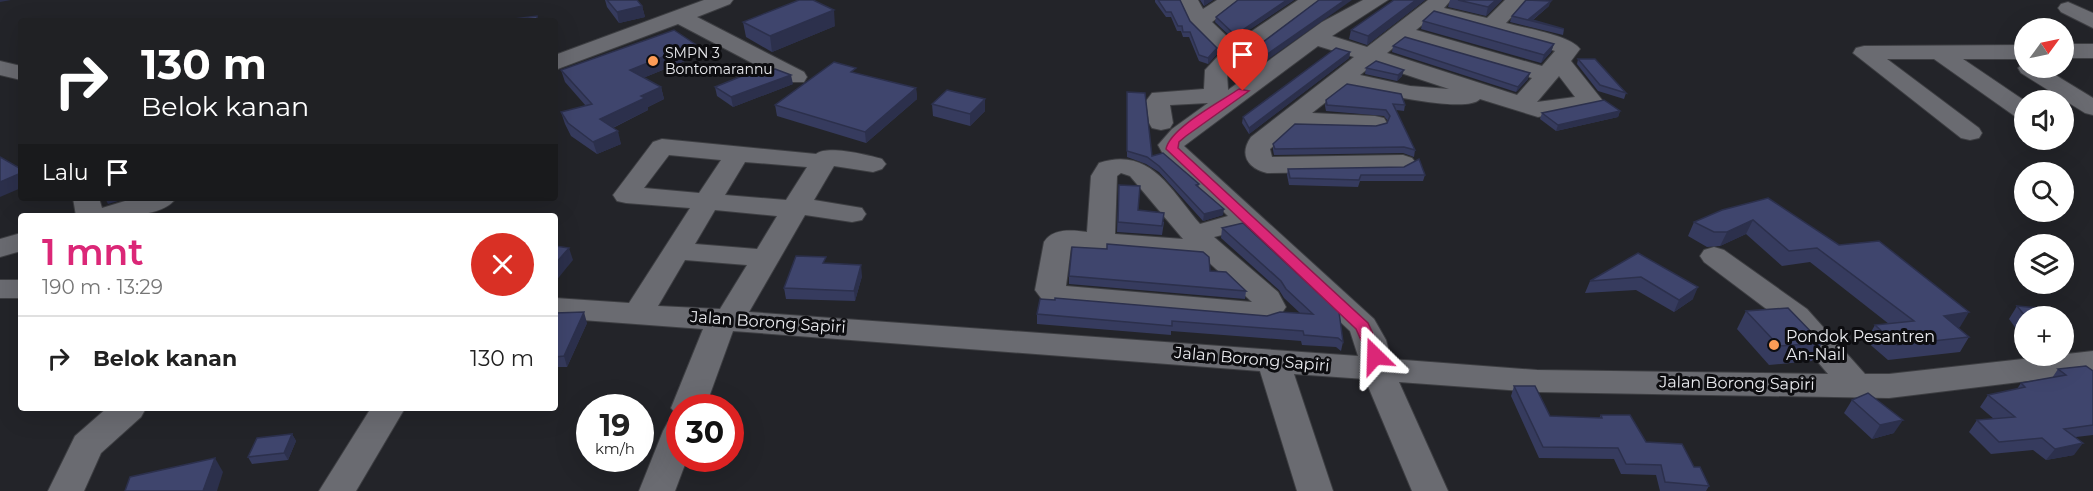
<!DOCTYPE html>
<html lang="id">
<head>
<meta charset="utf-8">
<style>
	:root { --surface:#fff; --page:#f2f2f2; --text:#222; --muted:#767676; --line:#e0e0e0; --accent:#db2777 }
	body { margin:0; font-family:Montserrat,sans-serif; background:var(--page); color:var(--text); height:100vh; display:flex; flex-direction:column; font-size:22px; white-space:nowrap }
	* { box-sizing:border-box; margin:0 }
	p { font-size:20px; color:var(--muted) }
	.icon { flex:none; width:33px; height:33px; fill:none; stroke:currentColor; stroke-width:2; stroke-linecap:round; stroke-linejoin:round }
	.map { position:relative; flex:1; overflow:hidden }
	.side { position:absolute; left:18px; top:213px; width:540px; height:198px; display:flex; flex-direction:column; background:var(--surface); border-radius:6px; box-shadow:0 6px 24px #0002 }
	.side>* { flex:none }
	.banner { position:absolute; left:18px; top:18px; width:540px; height:183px; border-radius:6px; box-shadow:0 6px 24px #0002; background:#202124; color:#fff; overflow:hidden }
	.needle { width:39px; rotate:57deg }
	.tools { position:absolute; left:2014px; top:18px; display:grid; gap:12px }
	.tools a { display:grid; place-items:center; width:60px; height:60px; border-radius:50%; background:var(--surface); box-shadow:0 6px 24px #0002; font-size:30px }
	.speed { position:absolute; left:576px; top:394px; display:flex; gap:12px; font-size:30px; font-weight:700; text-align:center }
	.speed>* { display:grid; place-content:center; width:78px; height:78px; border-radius:50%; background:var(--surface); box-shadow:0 6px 24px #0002; line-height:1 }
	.speed small { font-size:15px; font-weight:400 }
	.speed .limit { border:9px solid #d22; background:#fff; color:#111 }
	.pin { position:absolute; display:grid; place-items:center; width:51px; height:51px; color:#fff; margin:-62px -26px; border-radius:50% 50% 50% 0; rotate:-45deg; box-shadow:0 0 6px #0007 }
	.pin .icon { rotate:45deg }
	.me { position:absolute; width:66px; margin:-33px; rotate:338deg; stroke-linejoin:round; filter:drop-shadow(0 0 4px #0008) }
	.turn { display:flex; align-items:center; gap:21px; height:126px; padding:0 24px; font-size:27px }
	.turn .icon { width:78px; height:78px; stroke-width:2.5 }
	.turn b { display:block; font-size:42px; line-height:51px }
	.then { display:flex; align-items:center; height:57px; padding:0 24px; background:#0003; gap:12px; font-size:22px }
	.round { display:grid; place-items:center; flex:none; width:63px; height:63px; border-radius:32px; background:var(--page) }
	.summary { display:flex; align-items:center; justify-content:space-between; height:102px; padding:0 24px }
	h1 { font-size:36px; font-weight:600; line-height:45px; color:var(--accent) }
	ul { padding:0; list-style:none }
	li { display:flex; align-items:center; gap:18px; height:84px; padding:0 24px; border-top:2px solid var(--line) }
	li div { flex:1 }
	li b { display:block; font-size:22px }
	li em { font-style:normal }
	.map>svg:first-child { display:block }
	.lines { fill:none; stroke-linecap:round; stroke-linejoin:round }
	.minor-casing { stroke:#3d3e42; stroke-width:2 }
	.minor { fill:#6a6b71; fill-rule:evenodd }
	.wall { fill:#363b5e }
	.shaded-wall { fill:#2c304c }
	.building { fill:#3f456d; stroke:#2c304c; stroke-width:1.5 }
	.route { fill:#db2777; stroke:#8e194d; stroke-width:1.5 }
	.poi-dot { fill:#fd9c56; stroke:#0d0d10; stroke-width:2 }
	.labels { text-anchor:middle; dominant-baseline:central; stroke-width:6; stroke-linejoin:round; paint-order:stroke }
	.far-poi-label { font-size:14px; fill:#e9eaee; stroke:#0d0d10; text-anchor:start }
	.street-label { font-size:16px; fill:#e9eaee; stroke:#0d0d10 }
	.poi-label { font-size:16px; fill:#e9eaee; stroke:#0d0d10; text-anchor:start }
</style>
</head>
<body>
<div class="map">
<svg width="2093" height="491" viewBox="0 0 2093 491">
	<rect width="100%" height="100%" fill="#232429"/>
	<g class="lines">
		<!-- minor casing -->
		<g class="minor-casing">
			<g id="minor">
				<path d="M704,0H733L730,4L697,17L804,72L807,77L804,82H788L678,24L555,70V55Z"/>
				<path d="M1178,0H1198L1203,9L1217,0H1241L1212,22L1234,43L1298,0H1322L1241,59L1227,72L1228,90L1322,22L1363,0H1388L1332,36L1367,47L1428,0H1451L1444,8L1487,18L1505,0H1527L1506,23C1523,28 1570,35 1580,49L1571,61L1603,101L1599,106L1538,117L1480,99C1466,115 1368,90 1345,87L1312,113L1375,116L1384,118L1387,123L1384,128L1375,130L1295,127L1270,149L1272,157L1403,155L1412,158L1416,163L1412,168L1403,171L1267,173C1247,168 1239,154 1251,137L1354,57L1318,46L1184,146L1374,319L1386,340L1391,359L1537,370L1828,374L1785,323L1704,262L1700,256L1704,250L1714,247L1724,250L1807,309L1865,374H1889L2093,351V373L1889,398L1537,392L1399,382L1448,491H1412L1365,379L1294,374L1333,491H1297L1260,371L733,331L705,408H680V418L671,408L703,329L555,318V298L629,303L690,208L626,203L617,201L613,195L653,142L662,139L816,154C828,145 867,155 882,159L886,164L882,169L873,172L834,166L814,200L862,208L866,214L862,220L852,222L805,215L749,312L1358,356L1350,331L1242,230L1214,237L1278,292L1286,307L1277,320L1266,323L1055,305L1044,302L1035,290L1044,242C1053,228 1072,230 1087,232L1091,176L1099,163C1150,146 1170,189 1200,224L1228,216L1163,154L1158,145L1172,129L1208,103L1170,105L1173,123L1170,128L1161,130L1152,128L1149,123L1146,101L1152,93L1204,89L1205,70L1220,54L1192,25ZM1432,17L1535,44L1555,51L1542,66L1416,30ZM1403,40L1532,78L1517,95L1387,53ZM1374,64L1449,89L1410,86L1360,75ZM1559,76L1575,97L1537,102ZM669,155L721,160L699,193L644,188ZM745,162L807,167L786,200L725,195ZM1121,173L1130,176L1183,239L1115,234L1117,176ZM715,210L777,216L757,249L695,244ZM1071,247L1203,257L1252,302L1066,286ZM685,260L747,265L720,309L658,306Z"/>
				<path d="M2068,2L2093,13V28L2061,12L2058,8L2061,4Z"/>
				<rect x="2064" y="44" width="29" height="14"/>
				<path d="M2025,45V59H1963L2025,101V119L2016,117L1934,59H1887L1979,128L1982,133L1979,138L1970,140L1961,138L1853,53L1856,48L1864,46Z"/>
				<path d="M0,61L21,66V80L0,75Z"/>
				<path d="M2025,62V68H2044L2093,98V115L2085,113L2021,73L2018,68Z"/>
				<path d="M73,198H99L102,208L135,198H176C161,221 101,216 76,216Z"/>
				<path d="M21,233V251L0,257V239Z"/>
				<rect x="0" y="280" width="21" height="18"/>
				<path d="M107,408H146L141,417L101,453L84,491H48L75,436Z"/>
				<path d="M371,408H405L356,491H319Z"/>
				<path d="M680,418V459H687L675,491H639L663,431L668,422Z"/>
			</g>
		</g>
		<!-- minor -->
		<use href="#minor" class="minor"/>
	</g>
	<!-- wall -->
	<g class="wall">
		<path d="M605,0H637L642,6L645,17L619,23L607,7Z"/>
		<path d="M1155,0H1180L1190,21L1217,48V54L1208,64L1199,61L1189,37H1183L1181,31H1177L1171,17H1166L1155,2Z"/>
		<path d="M1200,0H1213L1204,6Z"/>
		<path d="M1238,0H1294L1234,40L1215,22L1216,17Z"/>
		<path d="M1319,0L1243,77L1230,72L1231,66Z"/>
		<path d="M1394,0H1425L1367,45L1349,39L1351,30Z"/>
		<path d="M1450,0H1502L1486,16L1448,7Z"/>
		<path d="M1549,6L1533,20L1564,29L1563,35L1510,22L1512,16Z"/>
		<path d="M1423,21L1554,44L1551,52L1541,63L1421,29Z"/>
		<path d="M743,22L835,26L772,52L746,37Z"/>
		<path d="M1393,46L1528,79L1516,92L1392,52Z"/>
		<path d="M1350,52L1349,58L1249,134L1242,123L1243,117Z"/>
		<path d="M697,56L643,78L661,87L664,99L648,107V110L613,128L621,144L597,154L571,136L565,124L561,112L586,106L565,82L561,70Z"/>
		<path d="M1578,59L1626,93L1624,99L1598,91L1577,64Z"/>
		<path d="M1366,68L1402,76L1397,81L1365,74Z"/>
		<path d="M856,73L916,88L917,99L866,143L777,116L775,105Z"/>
		<path d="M793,84L733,107L717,96L715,87Z"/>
		<path d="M1127,92L1152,156L1199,184L1198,188L1223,215L1203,221L1159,172L1146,164L1127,157Z"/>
		<path d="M985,99V111L970,126L933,116L932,104Z"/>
		<path d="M1326,100L1405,105L1404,111L1396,110L1415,150L1414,157L1403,153L1274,155L1273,150V144L1376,126L1387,123L1388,121L1384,116L1326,111L1325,106Z"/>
		<path d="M1620,111L1618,117L1556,131L1540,119L1542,113Z"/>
		<path d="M1288,169L1425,175L1423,181H1360L1358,187L1289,185L1287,175Z"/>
		<path d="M1119,185L1138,210L1164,222L1162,235L1117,232Z"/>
		<path d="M1768,198L1960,327L1958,328L1969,337L1960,352L1888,360L1866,341L1875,325L1889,324L1810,262L1782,266L1746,234L1720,246L1707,247L1688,236L1694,222Z"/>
		<path d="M1243,223L1343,342L1341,351L1336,347L1302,345L1301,341L1171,331V335L1037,324V314L1267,316L1300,313L1284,298L1279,290L1221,238L1222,228Z"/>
		<path d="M1638,253L1693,299L1674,312L1636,290L1585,293L1590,281Z"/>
		<path d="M827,264L862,276L855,301L786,299L784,288Z"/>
		<path d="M1210,271L1246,291L1245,299L1069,284V276Z"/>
		<path d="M2017,306L2025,316V341L2009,319Z"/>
		<path d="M1746,311L1822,343L1812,361L1769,365L1737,329Z"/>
		<path d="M555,313L587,323L567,367H555Z"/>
		<path d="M2064,324L2072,333L2064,344Z"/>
		<path d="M2058,369L2093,371V435L2076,437L2074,455L2046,460L2033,450L1991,454L1969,432L1977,420L1994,419L1980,407L1988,395L2017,389L2021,383L2052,378Z"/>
		<path d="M1514,386L1550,416L1599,418L1601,415L1646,442L1694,467L1709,486L1706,491H1660L1656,475L1621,474L1614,459L1539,458L1511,396Z"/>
		<path d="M1852,400L1894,433L1872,439L1844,413Z"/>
		<path d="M292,434L296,441L288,460L252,464L248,457Z"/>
	</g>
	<!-- shaded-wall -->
	<g class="shaded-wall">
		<path d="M0,0H11L0,2Z"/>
		<path d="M1204,0H1213L1204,6Z"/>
		<path d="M1287,0H1294L1234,40L1235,35Z"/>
		<path d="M1345,0H1352L1243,77V71Z"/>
		<path d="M1416,0H1425L1367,45L1368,36Z"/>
		<path d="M1496,0H1502L1486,16L1488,7Z"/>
		<path d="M1551,1L1549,6L1531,21L1529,19Z"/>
		<path d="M642,6L645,17L619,23L617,12Z"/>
		<path d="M834,10L835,26L772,52L770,36Z"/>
		<path d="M695,44L697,56L633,82L630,70Z"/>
		<path d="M1554,44L1551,52L1541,63L1544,55Z"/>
		<path d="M1217,48V54L1208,64V58Z"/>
		<path d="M1350,52L1349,58L1249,134V128Z"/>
		<path d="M1404,70L1402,76L1397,81L1398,75Z"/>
		<path d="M1530,73L1528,79L1516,92L1518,87Z"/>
		<path d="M791,75L793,84L733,107L731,97Z"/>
		<path d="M661,87L664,99L648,107V110L604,132L600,119L641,96Z"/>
		<path d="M916,88L917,99L866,143L865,132Z"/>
		<path d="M985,99V111L970,126V114Z"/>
		<path d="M1620,111L1618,117L1556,131L1558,125Z"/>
		<path d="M618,131L621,144L597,154L593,142Z"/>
		<path d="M21,173V188L0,197V182Z"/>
		<path d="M105,198H128L108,204Z"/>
		<path d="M1224,209L1223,215L1203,221L1204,214Z"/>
		<path d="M1753,220L1746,234L1720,246L1727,232Z"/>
		<path d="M569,248L573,260L555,282V264Z"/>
		<path d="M861,265L862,276L855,301L854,291Z"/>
		<path d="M1698,287L1693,299L1674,312L1679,300Z"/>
		<path d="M584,312L587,323L567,367L564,356Z"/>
		<path d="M1969,312L1960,327L1935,331L1944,316Z"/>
		<path d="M1903,420L1894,433L1872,439L1880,425Z"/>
		<path d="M292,434L296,441L288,460L284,453Z"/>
		<path d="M2083,443L2074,455L2046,460L2055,449Z"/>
		<path d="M215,458L223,472L217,491H203Z"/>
	</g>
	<!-- building -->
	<g class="building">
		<path d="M607,0H637L642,6L617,12Z"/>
		<path d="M799,0H813L834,10L770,36L743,22Z"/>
		<path d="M1158,0H1180L1190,21L1217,48L1208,58L1199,55L1190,32H1183L1182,26H1178L1171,12H1166Z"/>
		<path d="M1238,0H1287L1235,35L1216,17Z"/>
		<path d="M1319,0H1345L1243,71L1231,66Z"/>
		<path d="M1394,0H1416L1368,36L1351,30Z"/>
		<path d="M1458,0H1496L1488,7Z"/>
		<path d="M1526,0L1551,1L1529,19L1564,29L1512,16Z"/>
		<path d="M1434,11L1554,44L1544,55L1423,21Z"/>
		<path d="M537,16V21H507V20Z"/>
		<path d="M674,30L695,44L630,70L661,87L641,96L645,98L600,119L618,131L593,142L568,123L561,112L592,104L561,70Z"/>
		<path d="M1405,37L1530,73L1518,87L1393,46Z"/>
		<path d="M1336,48L1350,52L1249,128L1243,117Z"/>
		<path d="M1578,59H1595L1626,93L1600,85Z"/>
		<path d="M1376,61L1404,70L1398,75L1366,68Z"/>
		<path d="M834,62L856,68L851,72L916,88L865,132L775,105Z"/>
		<path d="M775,69L791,75L731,97L715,87L747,74Z"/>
		<path d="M1347,84L1401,94L1405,105L1393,104L1415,150L1404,147L1275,149L1273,144L1295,124L1376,126L1387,123L1390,116L1386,110L1327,105L1326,100Z"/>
		<path d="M947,90L985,99L970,114L932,104Z"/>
		<path d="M1127,92L1145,93L1152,156L1163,153L1199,184L1196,185L1224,209L1204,214L1159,166L1147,157L1127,151Z"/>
		<path d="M1604,100L1620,111L1558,125L1542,113Z"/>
		<path d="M0,157L21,169V173L0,182Z"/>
		<path d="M1419,159L1425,175H1361L1359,180L1290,178L1288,169L1404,167Z"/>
		<path d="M1119,185L1140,186L1138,210L1164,213L1162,226L1118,222Z"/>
		<path d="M1768,198L1839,245L1879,241L1969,312L1944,316L1969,337L1897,345L1875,325L1914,321L1817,248L1789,251L1753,220L1727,232H1714L1694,222L1722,210Z"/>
		<path d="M1243,223L1339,312L1343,342L1338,338L1304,335L1303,331L1172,321V326L1037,314L1040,299L1055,300V298L1267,316L1280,312L1313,314L1286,289L1281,281L1222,228Z"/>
		<path d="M1107,244L1203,252L1209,257L1210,271L1226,272L1246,291L1069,276L1072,247L1107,249Z"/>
		<path d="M555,246L569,248L555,264Z"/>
		<path d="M1638,253L1698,287L1679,300L1641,277L1590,281Z"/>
		<path d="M796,256L826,257L823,263L861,265L854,291L784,288Z"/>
		<path d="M2017,306L2051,309L2057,316H2025Z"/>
		<path d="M1788,308L1822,343L1779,346L1746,311Z"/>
		<path d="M584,312L564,356L555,357V313Z"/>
		<path d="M2064,324L2072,333H2064Z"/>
		<path d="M2086,366L2093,371V425L2064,429L2083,443L2055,449L2042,438L1999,442L1977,420L2015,417L1988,395L2025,387L2021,383L2066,375L2058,369Z"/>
		<path d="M1514,386H1535L1550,416L1602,418L1601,415H1630L1646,442L1682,444L1694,467H1700L1709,486L1665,482L1661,465L1626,464L1618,448L1543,447Z"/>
		<path d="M1868,393L1903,420L1880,425L1852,400Z"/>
		<path d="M292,434L284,453L248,457L257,438Z"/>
		<path d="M215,458L203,491H125L130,477Z"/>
	</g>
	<!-- route -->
	<path class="route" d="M1239,89L1249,91L1186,136L1179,142L1178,148L1368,323L1383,356L1380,360H1370L1356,329L1166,149C1170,128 1220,102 1239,89Z"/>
	<!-- markers -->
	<g class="poi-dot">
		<circle cx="653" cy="61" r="6"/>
		<circle cx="1774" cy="345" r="6"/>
	</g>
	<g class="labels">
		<!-- far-poi labels -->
		<g class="far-poi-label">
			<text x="665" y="53">SMPN 3<tspan x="665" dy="16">Bontomarannu</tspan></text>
		</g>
		<!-- street labels -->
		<g class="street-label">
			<text transform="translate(768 322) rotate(4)">Jalan Borong Sapiri</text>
			<text transform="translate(1252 359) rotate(5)">Jalan Borong Sapiri</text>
			<text transform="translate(1737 383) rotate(1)">Jalan Borong Sapiri</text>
		</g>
		<!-- poi labels -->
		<g class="poi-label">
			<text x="1786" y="336">Pondok Pesantren<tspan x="1786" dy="18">An-Nail</tspan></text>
		</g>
	</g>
</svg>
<div class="tools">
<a><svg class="needle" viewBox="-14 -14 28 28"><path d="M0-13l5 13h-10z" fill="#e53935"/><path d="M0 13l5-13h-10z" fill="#767676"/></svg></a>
<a><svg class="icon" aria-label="sound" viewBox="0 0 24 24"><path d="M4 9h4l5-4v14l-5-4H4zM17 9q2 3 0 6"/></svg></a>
<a><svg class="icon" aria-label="search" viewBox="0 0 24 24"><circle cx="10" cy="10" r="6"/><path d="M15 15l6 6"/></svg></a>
<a><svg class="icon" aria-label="layers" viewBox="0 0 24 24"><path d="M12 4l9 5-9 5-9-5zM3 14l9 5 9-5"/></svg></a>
<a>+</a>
</div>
<div class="speed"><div>19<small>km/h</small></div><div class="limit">30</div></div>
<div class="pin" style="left:1243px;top:91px;background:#d93025"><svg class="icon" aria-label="arrive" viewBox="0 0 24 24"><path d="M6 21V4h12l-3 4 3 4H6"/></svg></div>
<svg class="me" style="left:1375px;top:356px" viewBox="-20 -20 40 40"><path d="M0-17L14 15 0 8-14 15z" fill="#db2777" stroke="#fff" stroke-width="4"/></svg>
<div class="banner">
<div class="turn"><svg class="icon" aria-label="right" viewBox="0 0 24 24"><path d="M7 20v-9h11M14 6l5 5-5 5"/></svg><div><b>130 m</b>Belok kanan</div></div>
<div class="then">Lalu<svg class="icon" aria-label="arrive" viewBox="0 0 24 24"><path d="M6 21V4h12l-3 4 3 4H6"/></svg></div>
</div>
<section class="side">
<div class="summary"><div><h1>1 mnt</h1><p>190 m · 13:29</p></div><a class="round" style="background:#d93025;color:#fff"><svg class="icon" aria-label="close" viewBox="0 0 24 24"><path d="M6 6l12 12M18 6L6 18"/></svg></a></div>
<ul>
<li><svg class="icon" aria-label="right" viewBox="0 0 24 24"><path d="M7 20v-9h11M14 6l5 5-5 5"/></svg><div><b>Belok kanan</b></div><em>130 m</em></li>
</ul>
</section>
</div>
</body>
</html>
